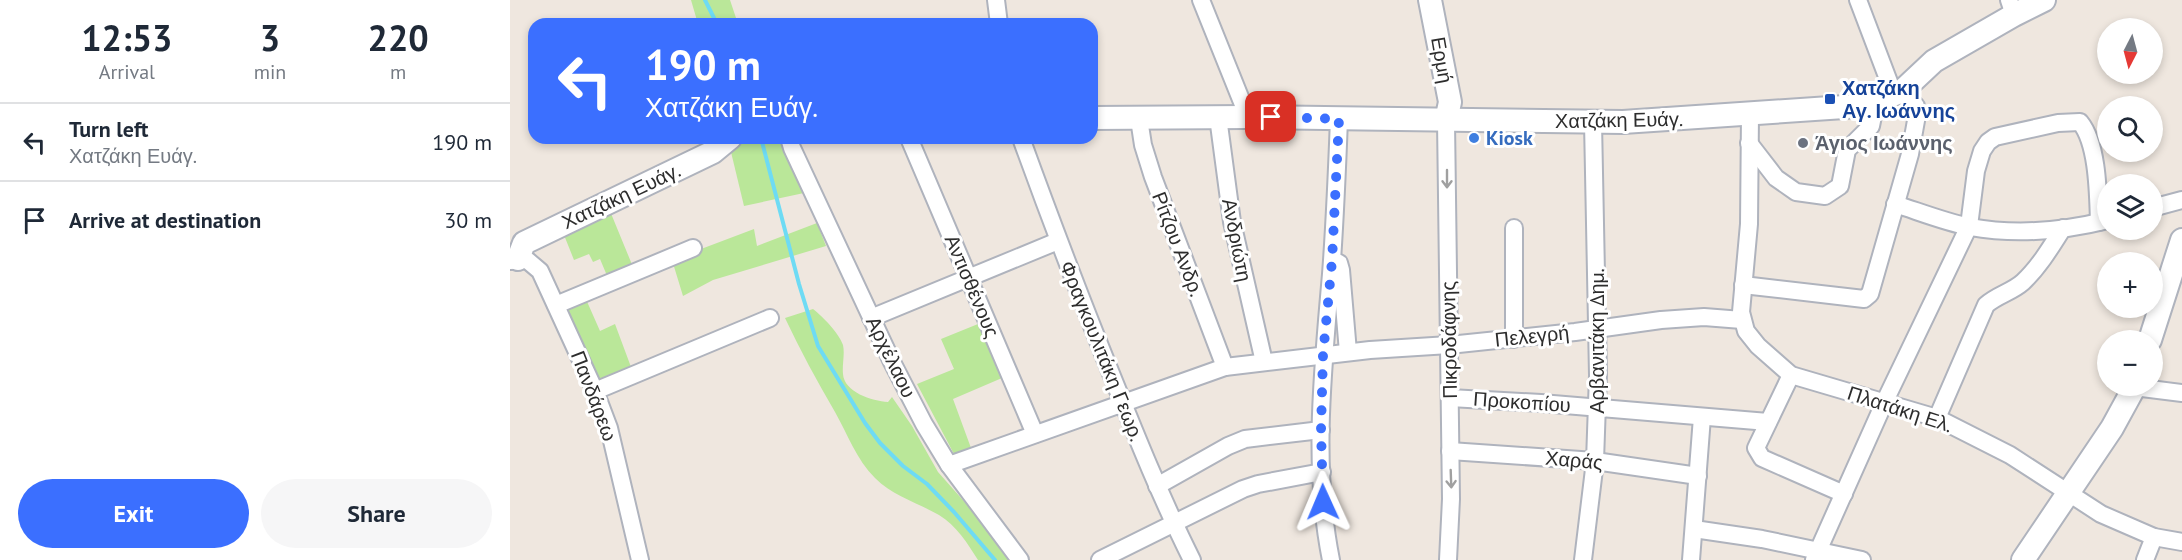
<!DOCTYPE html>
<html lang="en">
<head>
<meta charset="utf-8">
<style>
	:root { --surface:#fff; --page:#f6f6f7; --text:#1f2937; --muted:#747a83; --line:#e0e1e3; --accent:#3b6fff }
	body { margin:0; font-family:"PT Sans",sans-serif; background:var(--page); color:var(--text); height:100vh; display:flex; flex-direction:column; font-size:22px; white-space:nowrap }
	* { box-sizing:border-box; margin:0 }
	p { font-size:20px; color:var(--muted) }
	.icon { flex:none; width:33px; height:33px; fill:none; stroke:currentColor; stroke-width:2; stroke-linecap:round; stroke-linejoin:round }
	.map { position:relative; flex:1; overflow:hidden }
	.sheet { display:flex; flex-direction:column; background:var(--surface); width:510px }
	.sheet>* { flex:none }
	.top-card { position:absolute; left:18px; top:18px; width:570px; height:126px; border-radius:18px; box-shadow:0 3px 9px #0003; background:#3b6fff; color:#fff; overflow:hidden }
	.needle { width:39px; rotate:186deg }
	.buttons { position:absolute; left:1587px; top:18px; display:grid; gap:12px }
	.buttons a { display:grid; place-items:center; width:66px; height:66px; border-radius:50%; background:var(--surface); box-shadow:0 3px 9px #0003; font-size:30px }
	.pin { position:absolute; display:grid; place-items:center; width:51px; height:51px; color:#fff; margin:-26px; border-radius:12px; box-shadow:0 3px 9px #0006 }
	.me { position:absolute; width:66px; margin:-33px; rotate:359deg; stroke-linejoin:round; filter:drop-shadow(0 0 4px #0008) }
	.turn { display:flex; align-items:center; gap:21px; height:126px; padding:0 18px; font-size:27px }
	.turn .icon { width:78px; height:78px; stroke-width:2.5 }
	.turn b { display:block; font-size:42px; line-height:51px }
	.eta { display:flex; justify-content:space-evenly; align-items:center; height:102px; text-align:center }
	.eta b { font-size:36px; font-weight:700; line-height:42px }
	.cta { display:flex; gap:12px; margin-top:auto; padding:12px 18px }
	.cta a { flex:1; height:69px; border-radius:36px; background:var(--accent); color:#fff; font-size:24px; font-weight:700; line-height:69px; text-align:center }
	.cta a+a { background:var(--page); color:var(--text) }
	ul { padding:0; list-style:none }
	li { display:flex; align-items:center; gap:18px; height:78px; padding:0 18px; border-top:2px solid var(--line) }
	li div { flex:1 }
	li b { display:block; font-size:22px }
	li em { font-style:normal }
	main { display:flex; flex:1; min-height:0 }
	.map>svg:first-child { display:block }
	.green { fill:#bae799 }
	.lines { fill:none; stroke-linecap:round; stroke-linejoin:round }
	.stream { stroke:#6edbf4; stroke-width:4 }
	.street-casing { stroke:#afb3bd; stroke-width:20 }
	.secondary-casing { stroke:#afb3bd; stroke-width:26 }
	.street { stroke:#fff; stroke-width:16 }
	.secondary { stroke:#fff; stroke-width:22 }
	.oneway { stroke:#a0a0a0 }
	.route { stroke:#3b6fff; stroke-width:10; stroke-dasharray:0 18 }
	.transit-dot { fill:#1a4fb4; stroke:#fff; stroke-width:2 }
	.shop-dot { fill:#3f7fe0; stroke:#fff; stroke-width:2 }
	.worship-dot { fill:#6b7280; stroke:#fff; stroke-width:2 }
	.labels { text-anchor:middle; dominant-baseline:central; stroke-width:6; stroke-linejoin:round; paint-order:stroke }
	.street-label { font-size:20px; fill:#2d2d2d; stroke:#fff }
	.transit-label { font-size:20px; font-weight:bold; fill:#164399; stroke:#fff; text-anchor:start }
	.shop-label { font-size:20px; font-weight:bold; fill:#366cbe; stroke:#fff; text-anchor:start }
	.worship-label { font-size:20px; font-weight:bold; fill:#5b616d; stroke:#fff; text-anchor:start }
</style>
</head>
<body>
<main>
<section class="sheet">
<div class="eta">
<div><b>12:53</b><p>Arrival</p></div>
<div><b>3</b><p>min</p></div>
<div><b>220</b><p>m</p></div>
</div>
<ul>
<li><svg class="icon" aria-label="left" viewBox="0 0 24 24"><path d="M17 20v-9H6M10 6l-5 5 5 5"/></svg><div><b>Turn left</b><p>Χατζάκη Ευάγ.</p></div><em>190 m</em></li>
<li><svg class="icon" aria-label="arrive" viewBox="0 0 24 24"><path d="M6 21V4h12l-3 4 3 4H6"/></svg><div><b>Arrive at destination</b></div><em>30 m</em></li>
</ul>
<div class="cta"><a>Exit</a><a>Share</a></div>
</section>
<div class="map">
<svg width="1672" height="560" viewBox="0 0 1672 560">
	<rect width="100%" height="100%" fill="#efe7df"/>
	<!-- green -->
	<g class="green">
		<path d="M181,0H220L228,24H188Z"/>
		<path d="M233,138H271L294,193L234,206L221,152Z"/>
		<path d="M100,211L123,267L98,278L90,259L83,262L79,254L64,260L52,230Z"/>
		<path d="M307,223L316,246L203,280L173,296L162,260L244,229L247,246Z"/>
		<path d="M75,297L90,331L105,324L121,367L87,381L53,307Z"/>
		<path d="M303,309C313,317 329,333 333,345C335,354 332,365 333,374C334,392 362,401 378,402L382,397L402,426L428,472L459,507L499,560H468C458,544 446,525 429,515C408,503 383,496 365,478C346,459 338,435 325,412C307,381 290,350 275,318Z"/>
		<path d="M468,324L492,378L443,399L461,448L444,454L407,384L444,369L431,339Z"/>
	</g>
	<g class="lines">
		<!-- stream -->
		<g class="stream">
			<path d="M195,0L207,24"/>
			<path d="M251,138L289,284L308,346L355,423L370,443L393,466L417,484L444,512L485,560"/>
		</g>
		<!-- street casing -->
		<g class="street-casing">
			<g id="street">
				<path d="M486,0L489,24"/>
				<path d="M691,0L738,117"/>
				<path d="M1348,0L1384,95"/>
				<path d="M1499,0L1504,15"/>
				<path d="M1240,114L1239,224L1231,312L1236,331L1248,346L1281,375L1427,418L1500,455L1591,514L1644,537L1672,542"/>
				<path d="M708,117L722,222L754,362"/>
				<path d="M629,119L633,145L643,177L715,367"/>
				<path d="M936,121L941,499L938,560"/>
				<path d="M279,138L282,148L382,362L414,424L439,465L510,560"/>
				<path d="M399,138L525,434"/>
				<path d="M511,138C540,218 570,297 602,376C627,438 652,500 682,560"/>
				<path d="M1239,143L1266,178L1286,192L1315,196L1330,186L1337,150L1361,126L1366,101"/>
				<path d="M1385,204C1410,212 1435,222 1460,227C1505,235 1554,231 1598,220"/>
				<path d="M1642,208L1672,200"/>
				<path d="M1004,228V339"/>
				<path d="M0,261L17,260L30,271L85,391L99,428L130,560"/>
				<path d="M824,261L829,263L831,270L838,352"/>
				<path d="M1233,285L1354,299L1360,294L1400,154L1407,115L1406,106L1394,94L1393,89"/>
				<path d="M46,305L183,248"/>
				<path d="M361,318L548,241"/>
				<path d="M1281,375L1246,448L1252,458L1334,494"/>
				<path d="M1624,387L1672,393"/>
				<path d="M85,391L260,318"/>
				<path d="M940,398L1031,403L1258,422"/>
				<path d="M1427,418L1476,305C1487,295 1502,292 1513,282C1529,267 1541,247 1553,228"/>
				<path d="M940,451L1085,461L1188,476"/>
				<path d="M439,465L715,367L860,350L939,345L1065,332L1151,320L1194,317L1232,320"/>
				<path d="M647,486L718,446L735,439L811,430"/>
				<path d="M1184,529L1252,539L1352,560"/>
				<path d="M590,560L733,489L748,484L812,472"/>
				<path d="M821,560C802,466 813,368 821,274C825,222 827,171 829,119"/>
				<path d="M1073,560L1085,461L1088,375L1083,122"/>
				<path d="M1181,560L1192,417"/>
				<path d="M1304,560L1375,401L1459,226L1466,171L1472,151L1478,142L1485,137L1548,123L1570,122C1588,144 1588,194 1589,222"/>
				<path d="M1635,560L1644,537"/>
			</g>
		</g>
		<!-- secondary casing -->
		<g class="secondary-casing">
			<g id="secondary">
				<path d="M920,0L940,102L936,121"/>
				<path d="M582,118L738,117L1113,122L1349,106L1376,98L1392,91L1424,61L1504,15L1534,0"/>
				<path d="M8,259L14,243L203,152L220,138"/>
				<path d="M1640,340L1672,240"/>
				<path d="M1513,560L1602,428L1625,386"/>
			</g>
		</g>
		<!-- street -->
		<use href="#street" class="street"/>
		<!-- secondary -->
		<use href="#secondary" class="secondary"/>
	</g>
	<!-- one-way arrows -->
	<defs><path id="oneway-shaft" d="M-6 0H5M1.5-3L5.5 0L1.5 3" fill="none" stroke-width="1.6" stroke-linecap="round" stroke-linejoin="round" transform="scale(1.5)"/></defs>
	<g class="oneway">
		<use href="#oneway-shaft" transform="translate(937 179) rotate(90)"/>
		<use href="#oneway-shaft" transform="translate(941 479) rotate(88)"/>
	</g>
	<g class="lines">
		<!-- route -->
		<path class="route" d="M761,117L829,119L822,261L813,355L811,430L813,502"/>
	</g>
	<!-- markers -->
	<rect class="transit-dot" x="1314" y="93" width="12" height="12" rx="3"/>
	<circle class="shop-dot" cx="964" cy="138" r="6"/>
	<circle class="worship-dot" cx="1293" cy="143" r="6"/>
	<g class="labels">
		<!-- street labels -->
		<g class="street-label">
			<text transform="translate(932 60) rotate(80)">Ερμή</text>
			<text transform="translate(1109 120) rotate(-1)">Χατζάκη Ευάγ.</text>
			<text transform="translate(111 196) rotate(-25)">Χατζάκη Ευάγ.</text>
			<text transform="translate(727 240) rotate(79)">Ανδριώτη</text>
			<text transform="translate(668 244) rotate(69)">Ρίτζου Ανδρ.</text>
			<text transform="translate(462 286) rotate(67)">Αντισθένους</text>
			<text transform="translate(1022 336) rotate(-6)">Πελεγρή</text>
			<text transform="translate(939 340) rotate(-91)">Πικροδάφνης</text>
			<text transform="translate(1087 341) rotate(-90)">Αρβανιτάκη Δημ.</text>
			<text transform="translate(592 351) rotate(68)">Φραγκουλιτάκη Γεωρ.</text>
			<text transform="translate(381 357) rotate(64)">Αρχέλαου</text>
			<text transform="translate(84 396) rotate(69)">Πανδάρεω</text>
			<text transform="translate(1012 402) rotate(4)">Προκοπίου</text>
			<text transform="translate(1390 409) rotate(18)">Πλατάκη Ελ.</text>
			<text transform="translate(1064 460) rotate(5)">Χαράς</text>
		</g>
		<!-- transit labels -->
		<g class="transit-label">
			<text x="1332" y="88">Χατζάκη<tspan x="1332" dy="23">Αγ. Ιωάννης</tspan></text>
		</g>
		<!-- shop labels -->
		<g class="shop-label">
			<text x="976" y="138">Kiosk</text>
		</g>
		<!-- worship labels -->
		<g class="worship-label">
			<text x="1305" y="143">Άγιος Ιωάννης</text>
		</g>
	</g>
</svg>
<div class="buttons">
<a><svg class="needle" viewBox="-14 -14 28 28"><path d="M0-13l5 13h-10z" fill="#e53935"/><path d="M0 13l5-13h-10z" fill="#747a83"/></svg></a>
<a><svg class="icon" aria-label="search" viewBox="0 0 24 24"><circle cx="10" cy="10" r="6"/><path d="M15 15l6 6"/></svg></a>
<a><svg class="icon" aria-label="layers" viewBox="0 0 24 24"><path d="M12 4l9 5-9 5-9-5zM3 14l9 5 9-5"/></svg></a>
<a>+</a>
<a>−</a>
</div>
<div class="pin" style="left:761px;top:117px;background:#d93025"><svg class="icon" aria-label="arrive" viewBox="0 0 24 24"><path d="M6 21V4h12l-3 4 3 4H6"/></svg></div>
<svg class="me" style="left:813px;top:502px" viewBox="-20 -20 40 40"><path d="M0-17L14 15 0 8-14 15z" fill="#3b6fff" stroke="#fff" stroke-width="4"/></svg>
<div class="top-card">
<div class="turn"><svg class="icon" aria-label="left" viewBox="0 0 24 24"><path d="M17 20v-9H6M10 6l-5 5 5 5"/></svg><div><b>190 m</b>Χατζάκη Ευάγ.</div></div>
</div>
</div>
</main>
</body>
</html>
